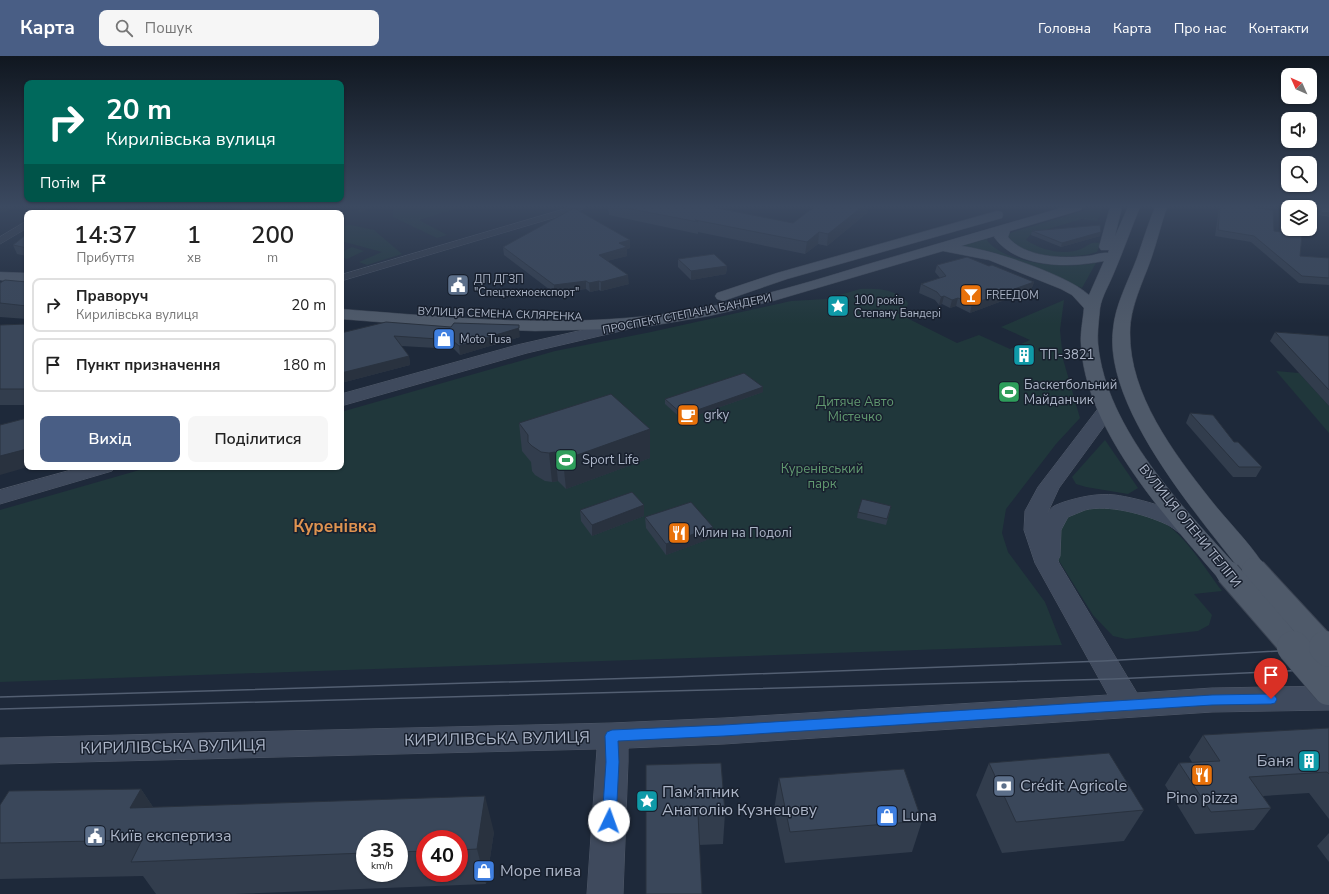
<!DOCTYPE html>
<html lang="uk">
<head>
<meta charset="utf-8">
<style>
	:root { --surface:#fff; --page:#f6f6f6; --text:#222; --muted:#767676; --line:#e0e0e0; --accent:#495e85 }
	body { margin:0; font-family:"Nunito Sans",sans-serif; background:var(--page); color:var(--text); height:100vh; display:flex; flex-direction:column; font-size:15px; white-space:nowrap }
	* { box-sizing:border-box; margin:0 }
	p { font-size:13px; color:var(--muted) }
	.icon { flex:none; width:22px; height:22px; fill:none; stroke:currentColor; stroke-width:2; stroke-linecap:round; stroke-linejoin:round }
	.map { position:relative; flex:1; overflow:hidden }
	.details { position:absolute; left:24px; top:154px; width:320px; height:260px; display:flex; flex-direction:column; background:var(--surface); border-radius:8px; box-shadow:0 1px 3px #0004 }
	.details>* { flex:none }
	.hud { position:absolute; left:24px; top:24px; width:320px; height:122px; border-radius:8px; box-shadow:0 1px 3px #0004; background:#00695c; color:#fff; overflow:hidden }
	.needle { width:26px; rotate:315deg }
	.fabs { position:absolute; left:1281px; top:12px; display:grid; gap:8px }
	.fabs a { display:grid; place-items:center; width:36px; height:36px; border-radius:8px; background:var(--surface); box-shadow:0 1px 3px #0004; font-size:20px }
	.speed { position:absolute; left:356px; top:774px; display:flex; gap:8px; font-size:20px; font-weight:700; text-align:center }
	.speed>* { display:grid; place-content:center; width:52px; height:52px; border-radius:50%; background:var(--surface); box-shadow:0 1px 3px #0004; line-height:1 }
	.speed small { font-size:10px; font-weight:400 }
	.speed .limit { border:6px solid #d22; background:#fff; color:#111 }
	.pin { position:absolute; display:grid; place-items:center; width:34px; height:34px; color:#fff; margin:-41px -17px; border-radius:50% 50% 50% 0; rotate:-45deg; box-shadow:0 0 4px #0007 }
	.pin .icon { rotate:45deg }
	.me { position:absolute; width:44px; margin:-22px; rotate:3deg; stroke-linejoin:round; filter:drop-shadow(0 0 3px #0008) }
	.turn { display:flex; align-items:center; gap:14px; height:84px; padding:0 16px; font-size:18px }
	.turn .icon { width:52px; height:52px; stroke-width:2.5 }
	.turn b { display:block; font-size:28px; line-height:34px }
	.then { display:flex; align-items:center; height:38px; padding:0 16px; background:#0003; gap:8px; font-size:15px }
	.eta { display:flex; justify-content:space-evenly; align-items:center; height:68px; text-align:center }
	.eta b { font-size:24px; font-weight:600; line-height:28px }
	.primary-button { display:flex; gap:8px; margin-top:auto; padding:8px 16px }
	.primary-button a { flex:1; height:46px; border-radius:8px; background:var(--accent); color:#fff; font-size:16px; font-weight:600; line-height:46px; text-align:center }
	.primary-button a+a { background:var(--page); color:var(--text) }
	ul { padding:0; list-style:none }
	li { display:flex; align-items:center; gap:12px; height:54px; margin:0 8px 6px; padding:0 8px; border:2px solid var(--line); border-radius:8px }
	li div { flex:1 }
	li b { display:block; font-size:15px }
	li em { font-style:normal }
	header { display:flex; align-items:center; gap:24px; box-sizing:border-box; height:56px; padding:0 20px; background:var(--accent); color:#fff }
	header strong { font-size:19px }
	nav { display:flex; gap:22px; margin-inline-start:auto; font-size:14px }
	.search { width:280px; height:36px; background:var(--page); display:flex; align-items:center; gap:10px; box-sizing:border-box; padding:0 14px; border-radius:8px; color:var(--muted); font-size:15px }
	.map>svg:first-child { display:block }
	.green { fill:#20373b }
	.lines { fill:none; stroke-linecap:round; stroke-linejoin:round }
	.street-casing { stroke:#4f5868; stroke-width:1 }
	.secondary-casing { stroke:#4f5868; stroke-width:1 }
	.primary-casing { stroke:#3b4453; stroke-width:1 }
	.street { fill:#323b4a; fill-rule:evenodd }
	.secondary { fill:#3f4a5d; fill-rule:evenodd }
	.primary { fill:#4f5a6a; fill-rule:evenodd }
	.tram-far1 { stroke:#535f72; stroke-width:1 }
	.tram { stroke:#535f72; stroke-width:1.5 }
	.primary-bridge-far1-casing { stroke:#3b4453; stroke-width:26; stroke-linecap:butt }
	.primary-bridge-casing { stroke:#3b4453; stroke-width:33; stroke-linecap:butt }
	.primary-bridge-far1 { stroke:#4f5a6a; stroke-width:24 }
	.primary-bridge { stroke:#4f5a6a; stroke-width:32 }
	.wall { fill:#323d4d; fill-rule:evenodd }
	.shaded-wall { fill:#29323f }
	.building { fill:#3a475a; stroke:#29323f }
	.route { fill:#1a73e8; stroke:#114b97 }
	.labels { text-anchor:middle; dominant-baseline:central; stroke-width:3; stroke-linejoin:round; paint-order:stroke }
	.far-poi-label { font-size:11px; fill:#acb5c7; stroke:#18202e; text-anchor:start }
	.far-street-label { font-size:11px; fill:#acb5c7; stroke:#18202e }
	.poi-label { font-size:13px; fill:#acb5c7; stroke:#18202e; text-anchor:start }
	.park-label { font-size:13px; fill:#619970; stroke:#18202e }
	.street-label { font-size:13px; fill:#acb5c7; stroke:#18202e }
	.near-street-label { font-size:16px; fill:#acb5c7; stroke:#18202e }
	.near-poi-label { font-size:16px; fill:#acb5c7; stroke:#18202e; text-anchor:start }
	.district-label { font-size:17px; font-weight:bold; fill:#de9350; stroke:#18202e }
</style>
</head>
<body>
<header>
<strong>Карта</strong>
<div class="search"><svg class="icon" aria-label="search" viewBox="0 0 24 24"><circle cx="10" cy="10" r="6"/><path d="M15 15l6 6"/></svg>Пошук</div>
<nav><a>Головна</a><a>Карта</a><a>Про нас</a><a>Контакти</a></nav>
</header>
<div class="map">
<svg width="1329" height="838" viewBox="0 0 1329 838">
	<rect width="100%" height="100%" fill="#1e293a"/>
	<!-- green -->
	<g class="green">
		<path d="M396,151H462L419,164L447,179L437,182L393,161V154Z"/>
		<path d="M1096,151H1103L1097,165L1082,163L1031,178L1026,184C1041,194 1064,200 1081,193C1090,189 1090,185 1100,187L1097,196C1072,204 1023,204 1007,179L1013,176Z"/>
		<path d="M351,169L374,174L402,198L367,209L359,206L382,196L341,185V170Z"/>
		<path d="M988,182L987,184C1005,209 1068,213 1096,207L1082,232C1046,217 995,191 958,191Z"/>
		<path d="M352,191L364,195L347,203L341,201V196Z"/>
		<path d="M860,233C877,232 897,233 908,247L907,251L897,257L957,287L979,279L1010,293L1030,284L1001,271L1064,244L1060,274L1063,303L1080,362L1056,388L1006,453L1002,477L1008,496L1045,546L1062,589L0,626V454L150,411H341V356L555,295L651,276L791,245L826,243Z"/>
		<path d="M1276,315L1299,317L1329,350V377Z"/>
		<path d="M1105,384L1138,432L1128,438L1086,431L1076,428L1072,421Z"/>
		<path d="M1101,451C1121,454 1143,455 1161,465C1186,479 1205,513 1222,535L1194,538L1212,559L1209,569L1198,575L1126,583L1113,580L1093,559L1056,500V486L1065,461L1082,454Z"/>
	</g>
	<g class="lines">
		<!-- street casing -->
		<g class="street-casing">
			<g id="street">
				<path d="M50,151H60L51,157H41Z"/>
				<path d="M571,151H584L583,153L341,225V219Z"/>
				<path d="M1310,151L1329,154V160L1310,157Z"/>
				<path d="M27,165V172L0,188V181Z"/>
			</g>
		</g>
		<!-- secondary casing -->
		<g class="secondary-casing">
			<g id="secondary">
				<path d="M636,262L642,264L644,267L642,270L527,297L341,350V338L517,289Z"/>
				<path d="M1107,348L1114,350L1116,354L1059,432L1047,458C1051,450 1056,449 1064,446C1080,441 1098,437 1115,439C1137,442 1189,455 1201,474L1198,479C1181,484 1179,474 1166,468C1144,458 1108,448 1085,454C1079,456 1074,459 1068,461L1061,474L1060,500L1058,504L1059,507L1137,637L1212,632L1329,630V654L1212,656L724,688L628,692V706L623,838H587L597,693L0,708V682L612,667L724,662L1108,639L1035,507L1024,474L1025,455L1038,431L1100,350Z"/>
				<path d="M82,411H115L112,415L0,448V434Z"/>
			</g>
		</g>
		<!-- primary casing -->
		<g class="primary-casing">
			<g id="primary">
				<path d="M1064,151H1083L1081,154L1010,175L1008,181C1024,201 1062,203 1087,200C1093,200 1101,196 1108,197L1109,194H1101L1099,191L1110,151H1122L1115,180L1128,151H1140C1131,173 1123,196 1113,219C1109,229 1102,240 1100,252C1099,263 1097,277 1098,288C1106,373 1183,451 1237,511L1241,517L1237,523L1228,526L1219,523C1166,461 1085,374 1081,288C1080,277 1083,264 1084,252L1072,239L1061,233L989,204L943,195L773,245L709,260L650,270L612,273L535,275L456,272L341,263V253C443,261 546,271 648,260C722,252 794,231 865,209C931,190 998,170 1064,151ZM995,180L994,181C1017,213 1070,212 1104,205L1089,239C1068,219 990,193 961,190Z"/>
				<path d="M1155,151H1167C1161,168 1157,186 1151,203C1143,226 1130,251 1130,276C1129,338 1173,396 1210,443C1228,466 1252,489 1267,514L1263,520L1254,523L1245,520C1199,461 1104,352 1113,274C1115,249 1128,226 1137,202C1143,185 1148,168 1155,151Z"/>
				<path d="M1286,151H1300H1288V154Z"/>
				<path d="M1304,151H1329V156H1310V151Z"/>
				<path d="M997,155L1002,156L1003,159L1002,162L787,223L729,243L723,245L717,243L715,240L717,237L777,217Z"/>
				<path d="M0,216L27,217V227L0,224Z"/>
			</g>
		</g>
		<!-- street -->
		<use href="#street" class="street"/>
		<!-- secondary -->
		<use href="#secondary" class="secondary"/>
		<!-- primary -->
		<use href="#primary" class="primary"/>
		<!-- tram-far1 -->
		<path class="tram-far1" d="M1325,592H1329"/>
		<!-- tram -->
		<g class="tram">
			<path d="M0,641L672,621L1103,605L1329,592"/>
			<path d="M0,653L1113,623L1329,613"/>
		</g>
		<!-- primary-bridge-far1 casing -->
		<g class="primary-bridge-far1-casing">
			<g id="primary-bridge-far1">
				<path d="M1254,514L1326,592"/>
				<path d="M1228,517L1293,592"/>
			</g>
		</g>
		<!-- primary-bridge casing -->
		<g class="primary-bridge-casing">
			<g id="primary-bridge">
				<path d="M1293,591L1329,633"/>
				<path d="M1325,591L1329,595"/>
			</g>
		</g>
		<!-- primary-bridge-far1 -->
		<use href="#primary-bridge-far1" class="primary-bridge-far1"/>
		<!-- primary-bridge -->
		<use href="#primary-bridge" class="primary-bridge"/>
	</g>
	<!-- wall -->
	<g class="wall">
		<path d="M288,151L273,157H236L234,152Z"/>
		<path d="M608,151H728L724,153L793,167L814,151H868L867,157L827,190L818,188L805,198L698,176V178L609,159Z"/>
		<path d="M1219,151H1251L1266,153L1263,151H1272L1271,154L1274,175L1300,200L1329,202V229L1299,227L1251,186L1215,180Z"/>
		<path d="M1298,151H1321V156L1315,167L1310,166V151Z"/>
		<path d="M1032,175L1100,180L1061,191L1031,179Z"/>
		<path d="M27,178V200L17,198L13,189Z"/>
		<path d="M503,191L630,192L627,193V200L607,205L629,228L601,235L599,234L590,236L586,233L554,237L504,199Z"/>
		<path d="M678,203L727,210L726,218L691,224L678,211Z"/>
		<path d="M937,209L989,210L1034,226L1031,234L970,257L956,250L950,252L942,248L939,249L935,244L919,237L921,228L940,222L935,216Z"/>
		<path d="M27,226V263L0,261V227Z"/>
		<path d="M27,268V349H0V269Z"/>
		<path d="M1275,276L1329,280V350L1270,285Z"/>
		<path d="M341,277L520,281L460,299L454,293L401,290L409,300L410,309L341,327Z"/>
		<path d="M763,336L683,364L665,348V343Z"/>
		<path d="M1190,357L1234,386L1262,411L1256,421H1233L1186,367Z"/>
		<path d="M519,367L650,402L566,433L558,425L552,426L545,425L535,419L532,415L531,406L522,395Z"/>
		<path d="M644,449V460L592,480L581,465L580,454Z"/>
		<path d="M890,455L886,469L857,462L858,456Z"/>
		<path d="M645,461L713,471L712,482L666,499L646,472Z"/>
		<path d="M1329,672V763L1309,737L1263,740L1271,752L1254,774L1195,778L1165,729L1179,707L1192,706L1189,701L1203,679Z"/>
		<path d="M989,707L1144,754L1124,785L1002,797L976,739Z"/>
		<path d="M646,709L725,757L723,788L699,789Z"/>
		<path d="M779,722L922,765L912,796L785,807L774,754Z"/>
		<path d="M141,733L153,751L494,776L486,828L235,838H156L143,820L0,823V749ZM365,783H399V817H365ZM425,783H459V817H425Z"/>
		<path d="M1329,777V806L1317,790Z"/>
	</g>
	<!-- shaded-wall -->
	<g class="shaded-wall">
		<path d="M0,151H15L10,154L0,157Z"/>
		<path d="M130,151H138L139,155L135,157H119Z"/>
		<path d="M257,151H288L273,157H248L247,155Z"/>
		<path d="M357,151H372L359,157Z"/>
		<path d="M711,151H728L711,162Z"/>
		<path d="M862,151H868L867,157L827,190L828,178Z"/>
		<path d="M819,176L818,188L805,198L807,186Z"/>
		<path d="M1101,176L1100,180L1061,191L1062,187Z"/>
		<path d="M343,181L345,193L341,194V182Z"/>
		<path d="M630,184V192L627,193V200L599,207V199L619,187Z"/>
		<path d="M727,210L726,218L691,224V215Z"/>
		<path d="M628,219L629,228L601,235V226Z"/>
		<path d="M586,225V233L554,237V229Z"/>
		<path d="M599,225V234L590,236L589,227Z"/>
		<path d="M1034,226L1031,234L970,257L972,248Z"/>
		<path d="M944,240L942,248L939,249L941,241Z"/>
		<path d="M958,242L956,250L950,252L952,244Z"/>
		<path d="M519,272L520,281L460,299L459,290Z"/>
		<path d="M409,300L410,309L341,327V317Z"/>
		<path d="M763,331V336L683,364V359Z"/>
		<path d="M650,373V402L566,433L563,404Z"/>
		<path d="M27,393V411H28L0,419V400Z"/>
		<path d="M555,396L558,425L552,426L549,397Z"/>
		<path d="M644,449V460L592,480V469Z"/>
		<path d="M713,471L712,482L666,499V488Z"/>
		<path d="M141,733L165,769L130,752Z"/>
		<path d="M485,740L494,776L486,828L477,793Z"/>
	</g>
	<!-- building -->
	<g class="building">
		<path d="M80,151H130L119,157H82L77,152Z"/>
		<path d="M234,151H257L247,155L234,152Z"/>
		<path d="M621,151H712L793,167L814,151H862L828,178L819,176L807,186L695,164L698,166Z"/>
		<path d="M1220,151H1251L1273,154L1274,175L1302,179L1300,200L1329,202V222L1302,220L1254,180L1218,174Z"/>
		<path d="M1303,151H1321V156L1310,155V151Z"/>
		<path d="M574,152L630,184L619,187L627,191L599,199L628,219L601,226L599,225L589,227L586,225L554,229L503,191Z"/>
		<path d="M1100,169L1101,176L1062,187L1032,175Z"/>
		<path d="M27,178V192L13,189Z"/>
		<path d="M714,198L727,210L691,215L678,203Z"/>
		<path d="M967,201L989,210L992,209L1034,226L972,248L958,242L952,244L944,240L941,241L937,236L921,228L946,220L937,209Z"/>
		<path d="M5,224L27,226V250L0,247V227Z"/>
		<path d="M386,266L451,271L454,267L519,269V272L459,290L452,284L394,280L409,300L341,317V277Z"/>
		<path d="M27,268V333H0V269Z"/>
		<path d="M1275,276L1329,280V334Z"/>
		<path d="M744,317L763,331L683,359L665,343Z"/>
		<path d="M611,338L650,373L563,404L555,396L549,397L541,396L532,390L528,386V379L519,367Z"/>
		<path d="M1190,357L1213,359L1234,386H1238L1262,411H1239Z"/>
		<path d="M27,362V393L0,400V369Z"/>
		<path d="M632,436L644,449L592,469L580,454Z"/>
		<path d="M862,443L891,450L887,463L858,456Z"/>
		<path d="M691,446L713,471L666,488L645,461Z"/>
		<path d="M1329,672V718L1327,716L1249,721L1271,752L1211,756L1179,707L1220,705L1203,679Z"/>
		<path d="M1109,697L1144,754L1016,766L989,707Z"/>
		<path d="M721,707L725,757L698,758L702,838H646V709Z"/>
		<path d="M904,713L922,765L790,776L779,722Z"/>
		<path d="M141,733L130,752L485,740L477,793L459,794V783H425V795L399,796V783H365V797L131,806L142,784L0,787V749L9,735Z"/>
	</g>
	<!-- sky -->
	<linearGradient id="sky" x2="0" y2="1"><stop stop-color="#101720"/><stop offset="0.56" stop-color="#3b4960"/><stop offset="1" stop-color="#3b4960" stop-opacity="0"/></linearGradient>
	<rect width="1329" height="268" fill="url(#sky)"/>
	<!-- route -->
	<path class="route" d="M1271,638L1275,640L1277,643L1275,647L1271,648L1212,649L724,680L618,685L619,706L616,765L614,769L609,771L604,769L602,765L606,706L605,680L607,676L612,674L724,669L1212,639Z"/>
	<!-- icons -->
	<defs>
		<g id="civic-square" transform="scale(1.15)"><rect x="-9" y="-9" width="18" height="18" rx="4" fill="#5c6f8a" stroke="#18202e"/><path d="M-.6-6.5H3V-4.5H.6V-3L4-1V1h2V6H-6V1h2V-1L-.6-3ZM-1.2 2.5V6h2.4V2.5Z" fill="#fff"/></g>
		<g id="bar-square" transform="scale(1.15)"><rect x="-9" y="-9" width="18" height="18" rx="4" fill="#e8710a" stroke="#18202e"/><path d="M-6-5H6L.8 .8V4.5H3.5V6h-7V4.5H-.8V.8Z" fill="#fff"/></g>
		<g id="sight-square" transform="scale(1.15)"><rect x="-9" y="-9" width="18" height="18" rx="4" fill="#0f9aa8" stroke="#18202e"/><path d="M0-6L1.8-2.2L6-1.7L2.9 1.2L3.7 5.4L0 3.3L-3.7 5.4L-2.9 1.2L-6-1.7L-1.8-2.2Z" fill="#fff"/></g>
		<g id="shop-square" transform="scale(1.15)"><rect x="-9" y="-9" width="18" height="18" rx="4" fill="#3f7fe0" stroke="#18202e"/><path d="M-5-2.5h2.3a2.7 3.5 0 0 1 5.4 0H5L5.5 6h-11ZM-1.5-2.5h3a1.5 2.3 0 0 0-3 0Z" fill="#fff"/></g>
		<g id="building-square" transform="scale(1.15)"><rect x="-9" y="-9" width="18" height="18" rx="4" fill="#0f9aa8" stroke="#18202e"/><path d="M-4-6H4V6H1V3H-1V6H-4ZM-2.5-4.3h1.7v1.8h-1.7ZM.8-4.3h1.7v1.8H.8ZM-2.5-1h1.7V.8h-1.7ZM.8-1h1.7V.8H.8Z" fill="#fff"/></g>
		<g id="stadium-square" transform="scale(1.15)"><rect x="-9" y="-9" width="18" height="18" rx="4" fill="#2e9e5b" stroke="#18202e"/><path d="M0-5a6.5 5 0 1 0 0 10a6.5 5 0 1 0 0-10ZM-3.5-1.8h7v3.6h-7Z" fill="#fff"/></g>
		<g id="cafe-square" transform="scale(1.15)"><rect x="-9" y="-9" width="18" height="18" rx="4" fill="#e8710a" stroke="#18202e"/><path d="M-5.5-4.5H6V0H3Q3 3.5 0 3.5H-2.5Q-5.5 3.5-5.5 0ZM3-3.2v2h1.7v-2ZM-6 4.5H4V6H-6Z" fill="#fff"/></g>
		<g id="restaurant-square" transform="scale(1.15)"><rect x="-9" y="-9" width="18" height="18" rx="4" fill="#e8710a" stroke="#18202e"/><path d="M-5-6h1v4h1v-4h1v4h1v-4h1v5L-1.5 .5V6h-2V.5L-5-1ZM5-6V6H3V1.5H1.5Q1.5-4 5-6Z" fill="#fff"/></g>
		<g id="bank-square" transform="scale(1.15)"><rect x="-9" y="-9" width="18" height="18" rx="4" fill="#5c6f8a" stroke="#18202e"/><path d="M-6-4H6V4H-6ZM0-2.3a2.3 2.3 0 1 0 0 4.6a2.3 2.3 0 1 0 0-4.6Z" fill="#fff"/></g>
	</defs>
	<g fill-rule="evenodd">
		<use href="#civic-square" x="458" y="229"/>
		<use href="#bar-square" x="971" y="239"/>
		<use href="#sight-square" x="838" y="250"/>
		<use href="#shop-square" x="444" y="283"/>
		<use href="#building-square" x="1024" y="299"/>
		<use href="#stadium-square" x="1009" y="336"/>
		<use href="#cafe-square" x="688" y="359"/>
		<use href="#stadium-square" x="566" y="404"/>
		<use href="#restaurant-square" x="679" y="477"/>
		<use href="#building-square" x="1309" y="705"/>
		<use href="#restaurant-square" x="1202" y="719"/>
		<use href="#bank-square" x="1004" y="730"/>
		<use href="#sight-square" x="647" y="745"/>
		<use href="#shop-square" x="887" y="760"/>
		<use href="#civic-square" x="95" y="780"/>
		<use href="#shop-square" x="484" y="815"/>
	</g>
	<g class="labels">
		<!-- far-poi labels -->
		<g class="far-poi-label">
			<text x="474" y="223">ДП ДГЗП<tspan x="474" dy="13">"Спецтехноекспорт"</tspan></text>
			<text x="986" y="239">FREEДОМ</text>
			<text x="854" y="244">100 років<tspan x="854" dy="13">Степану Бандері</tspan></text>
			<text x="460" y="283">Moto Tusa</text>
		</g>
		<!-- far-street labels -->
		<g class="far-street-label">
			<text transform="translate(500 258) rotate(2)">ВУЛИЦЯ СЕМЕНА СКЛЯРЕНКА</text>
			<text transform="translate(687 258) rotate(-11)">ПРОСПЕКТ СТЕПАНА БАНДЕРИ</text>
		</g>
		<!-- poi labels -->
		<g class="poi-label">
			<text x="1040" y="299">ТП-3821</text>
			<text x="1024" y="329">Баскетбольний<tspan x="1024" dy="15">Майданчик</tspan></text>
			<text x="704" y="359">grky</text>
			<text x="582" y="404">Sport Life</text>
			<text x="694" y="477">Млин на Подолі</text>
		</g>
		<!-- park labels -->
		<g class="park-label">
			<text x="855" y="346">Дитяче Авто<tspan x="855" dy="15">Містечко</tspan></text>
			<text x="822" y="413">Куренівський<tspan x="822" dy="15">парк</tspan></text>
		</g>
		<!-- street labels -->
		<g class="street-label">
			<text transform="translate(1190 470) rotate(51)">ВУЛИЦЯ ОЛЕНИ ТЕЛІГИ</text>
		</g>
		<!-- near-street labels -->
		<g class="near-street-label">
			<text transform="translate(497 683) rotate(-1)">КИРИЛІВСЬКА ВУЛИЦЯ</text>
			<text transform="translate(173 691) rotate(-1)">КИРИЛІВСЬКА ВУЛИЦЯ</text>
		</g>
		<!-- near-poi labels -->
		<g class="near-poi-label">
			<text x="1294" y="705" text-anchor="end">Баня</text>
			<text x="1020" y="730">Crédit Agricole</text>
			<text x="662" y="736">Пам'ятник<tspan x="662" dy="18">Анатолію Кузнецову</tspan></text>
			<text x="1202" y="742" text-anchor="middle">Pino pizza</text>
			<text x="902" y="760">Luna</text>
			<text x="110" y="780">Київ експертиза</text>
			<text x="500" y="815">Море пива</text>
		</g>
		<!-- district labels -->
		<g class="district-label">
			<text x="335" y="470">Куренівка</text>
		</g>
	</g>
</svg>
<div class="fabs">
<a><svg class="needle" viewBox="-14 -14 28 28"><path d="M0-13l5 13h-10z" fill="#e53935"/><path d="M0 13l5-13h-10z" fill="#767676"/></svg></a>
<a><svg class="icon" aria-label="sound" viewBox="0 0 24 24"><path d="M4 9h4l5-4v14l-5-4H4zM17 9q2 3 0 6"/></svg></a>
<a><svg class="icon" aria-label="search" viewBox="0 0 24 24"><circle cx="10" cy="10" r="6"/><path d="M15 15l6 6"/></svg></a>
<a><svg class="icon" aria-label="layers" viewBox="0 0 24 24"><path d="M12 4l9 5-9 5-9-5zM3 14l9 5 9-5"/></svg></a>
</div>
<div class="speed"><div>35<small>km/h</small></div><div class="limit">40</div></div>
<div class="pin" style="left:1271px;top:643px;background:#d93025"><svg class="icon" aria-label="arrive" viewBox="0 0 24 24"><path d="M6 21V4h12l-3 4 3 4H6"/></svg></div>
<svg class="me" style="left:609px;top:765px" viewBox="-20 -20 40 40"><circle r="19" fill="#fff"/><path d="M0-13L10 11 0 6-10 11z" fill="#1a73e8"/></svg>
<div class="hud">
<div class="turn"><svg class="icon" aria-label="right" viewBox="0 0 24 24"><path d="M7 20v-9h11M14 6l5 5-5 5"/></svg><div><b>20 m</b>Кирилівська вулиця</div></div>
<div class="then">Потім<svg class="icon" aria-label="arrive" viewBox="0 0 24 24"><path d="M6 21V4h12l-3 4 3 4H6"/></svg></div>
</div>
<section class="details">
<div class="eta">
<div><b>14:37</b><p>Прибуття</p></div>
<div><b>1</b><p>хв</p></div>
<div><b>200</b><p>m</p></div>
</div>
<ul>
<li><svg class="icon" aria-label="right" viewBox="0 0 24 24"><path d="M7 20v-9h11M14 6l5 5-5 5"/></svg><div><b>Праворуч</b><p>Кирилівська вулиця</p></div><em>20 m</em></li>
<li><svg class="icon" aria-label="arrive" viewBox="0 0 24 24"><path d="M6 21V4h12l-3 4 3 4H6"/></svg><div><b>Пункт призначення</b></div><em>180 m</em></li>
</ul>
<div class="primary-button"><a>Вихід</a><a>Поділитися</a></div>
</section>
</div>
</body>
</html>
